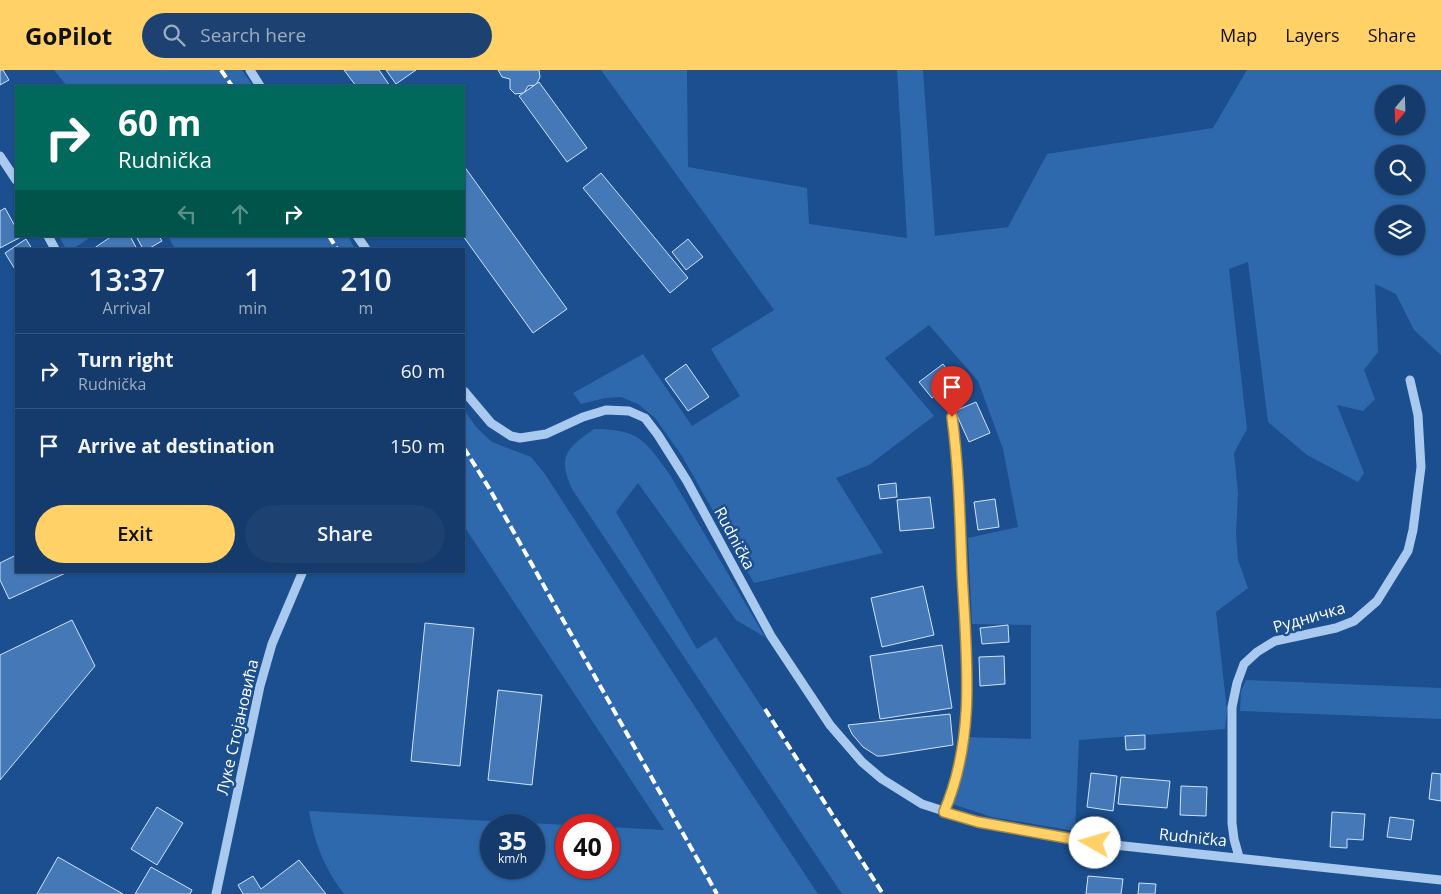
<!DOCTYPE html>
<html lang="en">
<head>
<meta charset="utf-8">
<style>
	:root { --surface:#143b6b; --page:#1d4271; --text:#f1f3f6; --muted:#9dadc1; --line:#33557e; --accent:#ffd166 }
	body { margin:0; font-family:"Open Sans",sans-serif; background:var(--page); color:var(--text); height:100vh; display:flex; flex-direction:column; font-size:19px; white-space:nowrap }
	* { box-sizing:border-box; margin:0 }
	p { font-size:16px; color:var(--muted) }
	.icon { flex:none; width:28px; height:28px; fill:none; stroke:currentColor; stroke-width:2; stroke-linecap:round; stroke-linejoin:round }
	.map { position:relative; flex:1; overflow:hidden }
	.side { position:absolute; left:15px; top:178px; width:450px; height:325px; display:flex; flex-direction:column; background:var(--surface); border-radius:0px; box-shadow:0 1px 4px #0004,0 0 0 1px var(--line) }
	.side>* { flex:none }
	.guide { position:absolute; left:15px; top:15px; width:450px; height:152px; border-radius:0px; box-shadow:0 1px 4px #0004,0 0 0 1px var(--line); background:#00695c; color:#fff; overflow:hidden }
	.needle { width:32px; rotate:199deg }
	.controls { position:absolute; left:1375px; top:15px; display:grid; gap:10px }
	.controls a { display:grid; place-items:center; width:50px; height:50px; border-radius:50%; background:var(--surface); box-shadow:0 1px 4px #0004,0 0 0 1px var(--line); font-size:25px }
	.speed { position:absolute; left:480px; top:744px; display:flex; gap:10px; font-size:25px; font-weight:700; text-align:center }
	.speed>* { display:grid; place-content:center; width:65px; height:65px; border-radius:50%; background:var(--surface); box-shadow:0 1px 4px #0004,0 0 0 1px var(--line); line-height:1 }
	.speed small { font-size:12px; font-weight:400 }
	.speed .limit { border:8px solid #d22; background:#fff; color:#111 }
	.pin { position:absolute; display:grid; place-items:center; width:42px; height:42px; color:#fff; margin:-51px -21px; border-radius:50% 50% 50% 0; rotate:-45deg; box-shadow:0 0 5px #0007 }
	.pin .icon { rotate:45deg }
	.me { position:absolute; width:55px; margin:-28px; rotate:277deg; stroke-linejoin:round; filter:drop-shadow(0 0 4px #0008) }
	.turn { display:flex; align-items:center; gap:18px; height:105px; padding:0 20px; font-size:22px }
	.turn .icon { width:65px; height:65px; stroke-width:2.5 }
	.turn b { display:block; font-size:35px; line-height:42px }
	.lanes { display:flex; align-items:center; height:48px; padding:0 20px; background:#0003; justify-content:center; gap:25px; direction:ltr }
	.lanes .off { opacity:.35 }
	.eta { display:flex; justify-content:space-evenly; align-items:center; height:85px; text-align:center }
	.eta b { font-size:30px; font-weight:600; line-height:35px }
	.cta { display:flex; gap:10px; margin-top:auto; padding:10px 20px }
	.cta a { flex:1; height:58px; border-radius:30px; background:var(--accent); color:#111; font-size:20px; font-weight:600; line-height:58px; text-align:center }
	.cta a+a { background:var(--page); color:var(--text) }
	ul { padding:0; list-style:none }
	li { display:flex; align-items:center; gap:15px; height:75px; padding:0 20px; border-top:1px solid var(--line) }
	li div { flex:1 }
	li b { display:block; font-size:19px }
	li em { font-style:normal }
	header { display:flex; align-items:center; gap:30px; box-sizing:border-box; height:70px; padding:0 25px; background:var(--accent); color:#111 }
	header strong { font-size:24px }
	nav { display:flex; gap:28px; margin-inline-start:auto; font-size:18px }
	.search { width:350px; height:45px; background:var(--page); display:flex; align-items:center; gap:12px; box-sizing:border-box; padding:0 18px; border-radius:28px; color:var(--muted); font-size:19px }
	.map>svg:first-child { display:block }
	.green { fill:#2e69ad; fill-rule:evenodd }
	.building { fill:#4478b7; stroke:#cfe3fa }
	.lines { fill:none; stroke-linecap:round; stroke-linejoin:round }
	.minor { stroke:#a9c9ee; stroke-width:9 }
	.rail { stroke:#fff; stroke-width:4; stroke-dasharray:9 4; stroke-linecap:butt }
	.route-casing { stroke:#a68842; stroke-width:12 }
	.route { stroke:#ffd166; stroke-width:9 }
	.labels { text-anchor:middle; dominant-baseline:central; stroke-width:5; stroke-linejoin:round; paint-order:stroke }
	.street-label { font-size:16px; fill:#fff; stroke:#1b4f8f }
</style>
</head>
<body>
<header>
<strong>GoPilot</strong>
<div class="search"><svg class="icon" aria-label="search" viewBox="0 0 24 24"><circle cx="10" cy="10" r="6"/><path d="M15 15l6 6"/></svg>Search here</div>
<nav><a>Map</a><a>Layers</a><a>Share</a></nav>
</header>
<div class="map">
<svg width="1441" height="824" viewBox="0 0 1441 824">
	<rect width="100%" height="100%" fill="#1b4f8f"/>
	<!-- green -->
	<g class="green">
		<path d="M54,0H242L253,16H67Z"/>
		<path d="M601,0H687L688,97L807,118L809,154L907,168L897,0H923L935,166L1008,157L1047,84L1213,58L1247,0H1441V285L1414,260L1396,224L1375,214L1378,282L1364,300L1375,329L1363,341L1337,335L1364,403L1358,412L1307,385L1268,352L1248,192L1229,199L1247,359L1234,383L1238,423L1236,464L1238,490L1248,518L1216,542L1227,641L1225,659L1079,670L1075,761L992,747L943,731L962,667L1031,669V555L972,554L968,468L1018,457L1003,379L978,311L929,255L885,288L934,346L869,395L836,408L883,483L754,513L682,386L655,348L638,334L621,327L605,328L581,334L573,323L643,284L692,356L740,326L711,279L774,240ZM1384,24H1416V56H1384ZM1384,84H1416V116H1384ZM1384,144H1416V176H1384Z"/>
		<path d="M59,166H92L73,179H66Z"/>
		<path d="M168,166H348L355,179H175Z"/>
		<path d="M464,340L477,358L492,372L531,387L545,404L724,682L818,824H344C325,800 314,772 309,741L566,755V798H609V757L664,760L464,456ZM491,755H534V798H491Z"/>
		<path d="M594,359C640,360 644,369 670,405L765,567L736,550L638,413L616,442L697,579L716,567L883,824H842L572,419C557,386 567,378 594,359Z"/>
		<path d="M1246,610L1441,618V649L1240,641L1241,621Z"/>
	</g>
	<!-- building -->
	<g class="building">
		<path d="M0,0H3L9,10L0,15Z"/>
		<path d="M344,0H379L390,16H356Z"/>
		<path d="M386,0H416L396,14Z"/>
		<path d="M498,0H539L540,7L536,15L528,16L524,23L515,24L510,19V9L502,7Z"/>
		<path d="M539,12L587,78L567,92L519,26Z"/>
		<path d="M464,96L567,239L533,263L463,166Z"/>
		<path d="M601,103L688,208L670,223L583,118Z"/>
		<path d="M5,138L16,158V166L21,167L0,178V141Z"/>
		<path d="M112,166H130L137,179H93Z"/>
		<path d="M136,166H159L162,171L148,179H143Z"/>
		<path d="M26,169L32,179H16V201L5,183Z"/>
		<path d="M688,169L703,187L686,200L672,182Z"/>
		<path d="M686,294L709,327L688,341L665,309Z"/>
		<path d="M943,294L955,310L932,328L919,312Z"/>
		<path d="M976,332L990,363L969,372L955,341Z"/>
		<path d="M896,413L897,427L880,429L878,415Z"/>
		<path d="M930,427L934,458L900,461L897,430Z"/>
		<path d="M995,429L999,457L978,460L974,432Z"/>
		<path d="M16,485V501H70L9,529L0,510V493Z"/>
		<path d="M923,516L934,565L882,577L871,528Z"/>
		<path d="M72,550L95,596L0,710V585Z"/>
		<path d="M425,553L474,558L460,696L411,691Z"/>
		<path d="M1008,555L1009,572L982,574L980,558Z"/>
		<path d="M942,575L952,638L880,649L870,586Z"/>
		<path d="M1004,586L1005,614L980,616L979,587Z"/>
		<path d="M498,620L542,625L532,715L488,710Z"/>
		<path d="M950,644L953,675L882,686H877L863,677L852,664L848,655Z"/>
		<path d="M1145,665V679L1126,680L1125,666Z"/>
		<path d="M1091,703L1117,706L1113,741L1087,737Z"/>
		<path d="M1432,703L1441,704V731L1429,729Z"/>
		<path d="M1121,707L1170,711L1167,738L1118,734Z"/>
		<path d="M1181,716L1207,717L1206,746L1180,745Z"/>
		<path d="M157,737L183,753L157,795L131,779Z"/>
		<path d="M1332,742L1365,744L1363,770L1347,769V778L1330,777Z"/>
		<path d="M1390,747L1414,750L1411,770L1387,767Z"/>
		<path d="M58,787L123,824H37Z"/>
		<path d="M299,790L326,824H243L238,815L253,806L261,819Z"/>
		<path d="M151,797L192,820L190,824H135Z"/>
		<path d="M1088,806L1123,809L1121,824H1086Z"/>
		<path d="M1139,813L1156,814L1155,824H1138Z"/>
	</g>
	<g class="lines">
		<!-- minor -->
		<g class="minor">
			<path d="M250,0L260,16"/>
			<path d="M0,86L16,110"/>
			<path d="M48,166L55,179"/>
			<path d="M357,166L366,179"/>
			<path d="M464,321L491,353L511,366L520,368L546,364L583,347L606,340L629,341L645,348L658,365L687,411L771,566L830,655L862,692L882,709L922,734L978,752L1077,771L1441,810"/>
			<path d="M944,742C977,666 966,583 962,502C960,450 959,399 952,347"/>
			<path d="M1239,787L1234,769L1232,753V637L1237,613L1244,594L1257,582L1275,571L1336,558L1354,551L1377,531L1408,481L1413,460L1421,397L1418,345L1410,310"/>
			<path d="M216,824L260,616L272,574L303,501"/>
		</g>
		<!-- rail -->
		<g class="rail">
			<path d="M221,0L232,16"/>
			<path d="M329,166L337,179"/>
			<path d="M464,378L489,418L717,824"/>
			<path d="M765,639L883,824"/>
		</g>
	</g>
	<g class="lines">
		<!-- route casing -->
		<g class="route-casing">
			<path id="route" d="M952,347C959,399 960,450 962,502C966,583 977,666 944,742L978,752L1095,773"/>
		</g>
		<!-- route -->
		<use href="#route" class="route"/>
	</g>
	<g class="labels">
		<!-- street labels -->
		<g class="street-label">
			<text transform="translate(735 468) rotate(62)">Rudnička</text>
			<text transform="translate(1309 547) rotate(-16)">Рудничка</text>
			<text transform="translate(237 657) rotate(-77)">Луке Стојановића</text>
			<text transform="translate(1193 767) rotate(6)">Rudnička</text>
		</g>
	</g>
</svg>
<div class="controls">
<a><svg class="needle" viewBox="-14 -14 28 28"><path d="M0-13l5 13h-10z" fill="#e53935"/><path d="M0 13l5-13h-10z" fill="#9dadc1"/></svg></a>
<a><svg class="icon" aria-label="search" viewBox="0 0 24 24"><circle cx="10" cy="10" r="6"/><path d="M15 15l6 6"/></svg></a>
<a><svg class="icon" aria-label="layers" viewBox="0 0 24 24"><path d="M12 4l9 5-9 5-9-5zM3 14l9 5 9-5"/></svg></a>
</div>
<div class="speed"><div>35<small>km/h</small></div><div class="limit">40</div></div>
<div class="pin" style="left:952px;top:347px;background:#d93025"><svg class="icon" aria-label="arrive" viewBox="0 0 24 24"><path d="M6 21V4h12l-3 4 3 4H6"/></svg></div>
<svg class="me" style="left:1095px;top:773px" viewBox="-20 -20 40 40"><circle r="19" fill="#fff"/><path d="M0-13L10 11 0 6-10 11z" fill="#ffd166"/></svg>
<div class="guide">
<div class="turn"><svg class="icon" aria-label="right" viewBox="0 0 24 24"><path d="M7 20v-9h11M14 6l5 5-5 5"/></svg><div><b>60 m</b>Rudnička</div></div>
<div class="lanes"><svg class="icon off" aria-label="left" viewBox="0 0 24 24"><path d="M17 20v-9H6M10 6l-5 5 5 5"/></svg><svg class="icon off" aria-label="ahead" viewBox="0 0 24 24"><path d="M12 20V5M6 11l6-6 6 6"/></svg><svg class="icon" aria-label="right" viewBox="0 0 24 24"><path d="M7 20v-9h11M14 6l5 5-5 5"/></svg></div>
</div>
<section class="side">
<div class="eta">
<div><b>13:37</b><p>Arrival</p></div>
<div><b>1</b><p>min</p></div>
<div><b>210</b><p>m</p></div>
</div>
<ul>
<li><svg class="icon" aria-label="right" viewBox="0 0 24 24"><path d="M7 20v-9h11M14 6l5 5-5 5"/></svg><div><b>Turn right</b><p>Rudnička</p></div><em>60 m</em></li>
<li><svg class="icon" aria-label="arrive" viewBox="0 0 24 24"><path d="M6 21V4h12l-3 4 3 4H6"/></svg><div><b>Arrive at destination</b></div><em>150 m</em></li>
</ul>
<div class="cta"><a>Exit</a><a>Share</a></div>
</section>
</div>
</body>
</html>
